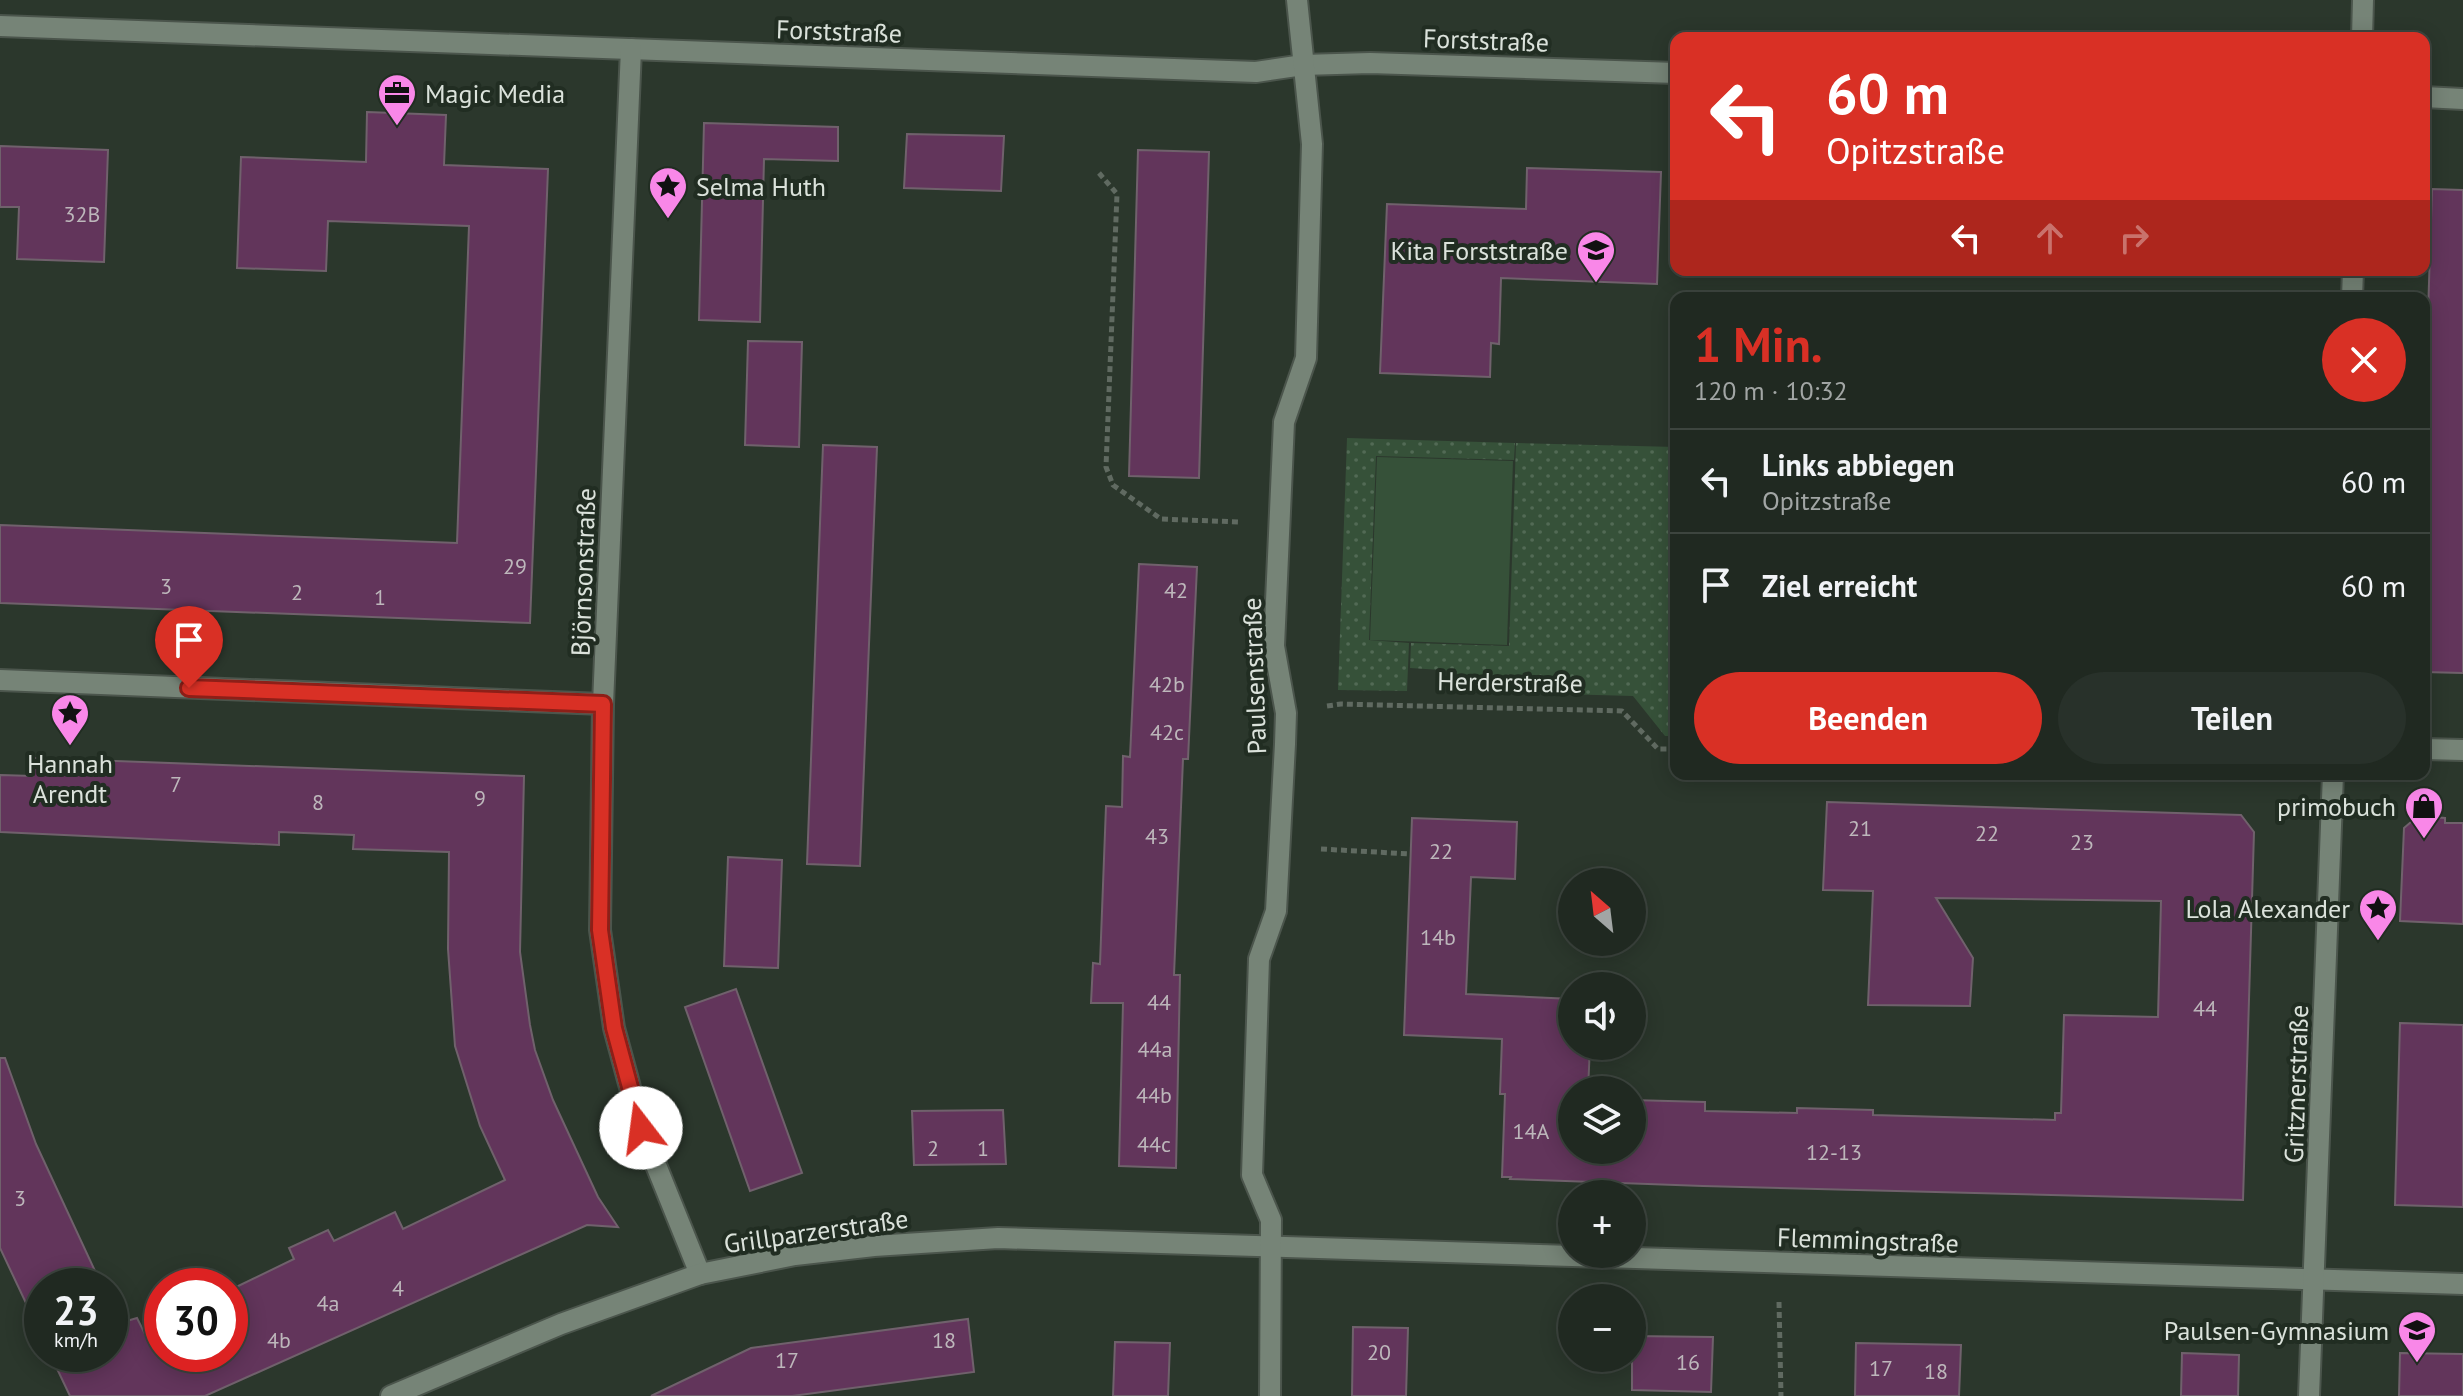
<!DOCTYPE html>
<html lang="de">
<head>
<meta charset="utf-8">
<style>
	:root { --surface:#202921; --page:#28312a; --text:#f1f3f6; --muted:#a2a6a5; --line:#3d453f; --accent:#d93025 }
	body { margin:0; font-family:"PT Sans",sans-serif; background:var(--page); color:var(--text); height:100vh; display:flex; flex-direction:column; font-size:30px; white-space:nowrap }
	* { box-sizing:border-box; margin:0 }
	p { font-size:26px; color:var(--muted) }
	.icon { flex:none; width:44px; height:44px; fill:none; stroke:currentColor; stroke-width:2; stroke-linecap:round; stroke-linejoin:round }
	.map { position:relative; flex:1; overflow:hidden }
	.sheet { position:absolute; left:1670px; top:292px; width:760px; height:488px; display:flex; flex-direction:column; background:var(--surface); border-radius:16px; box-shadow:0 4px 20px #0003,0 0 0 2px var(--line) }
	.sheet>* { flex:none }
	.hud { position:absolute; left:1670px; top:32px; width:760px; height:244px; border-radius:16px; box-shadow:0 4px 20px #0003,0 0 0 2px var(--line); background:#d93025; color:#fff; overflow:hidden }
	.needle { width:52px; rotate:332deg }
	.buttons { position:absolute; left:1558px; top:868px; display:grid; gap:16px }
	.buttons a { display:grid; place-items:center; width:88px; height:88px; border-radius:50%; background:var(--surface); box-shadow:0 4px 20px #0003,0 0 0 2px var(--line); font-size:40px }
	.speed { position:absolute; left:24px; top:1268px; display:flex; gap:16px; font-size:40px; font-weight:700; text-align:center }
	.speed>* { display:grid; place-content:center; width:104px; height:104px; border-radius:50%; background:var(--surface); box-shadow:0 4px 20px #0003,0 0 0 2px var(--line); line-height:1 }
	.speed small { font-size:20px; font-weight:400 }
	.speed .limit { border:12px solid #d22; background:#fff; color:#111 }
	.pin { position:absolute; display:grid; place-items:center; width:68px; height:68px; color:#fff; margin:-82px -34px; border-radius:50% 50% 50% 0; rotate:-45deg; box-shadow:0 0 8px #0007 }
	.pin .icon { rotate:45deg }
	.me { position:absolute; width:88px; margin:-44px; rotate:345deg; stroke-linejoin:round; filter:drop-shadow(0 0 6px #0008) }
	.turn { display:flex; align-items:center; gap:28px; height:168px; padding:0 24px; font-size:36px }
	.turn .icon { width:104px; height:104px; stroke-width:2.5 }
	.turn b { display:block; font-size:56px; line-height:68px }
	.lanes { display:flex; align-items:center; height:76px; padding:0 24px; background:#0003; justify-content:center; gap:40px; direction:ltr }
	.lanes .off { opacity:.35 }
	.round { display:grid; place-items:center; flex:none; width:84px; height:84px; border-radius:42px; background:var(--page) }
	.head { display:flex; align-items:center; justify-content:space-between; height:136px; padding:0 24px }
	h1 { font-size:48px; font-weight:600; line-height:60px; color:var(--accent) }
	.cta { display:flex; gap:16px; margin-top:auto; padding:16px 24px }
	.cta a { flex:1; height:92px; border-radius:48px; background:var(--accent); color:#fff; font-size:32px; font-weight:600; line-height:92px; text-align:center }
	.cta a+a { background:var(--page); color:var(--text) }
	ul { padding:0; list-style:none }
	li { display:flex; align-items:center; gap:24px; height:104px; padding:0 24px; border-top:2px solid var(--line) }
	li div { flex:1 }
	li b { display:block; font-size:30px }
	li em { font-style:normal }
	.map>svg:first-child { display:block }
	.grass { fill:url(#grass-dots) }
	.garden { fill:#365139 }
	.building { fill:#62355b; stroke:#70616c; stroke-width:2 }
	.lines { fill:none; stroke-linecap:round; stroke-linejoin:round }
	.street-casing { stroke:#4b554c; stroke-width:24 }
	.path { stroke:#606a61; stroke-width:5; stroke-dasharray:6 4; stroke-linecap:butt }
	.street { stroke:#768477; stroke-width:20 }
	.route-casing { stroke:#8d1f18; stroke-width:20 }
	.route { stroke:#d93025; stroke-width:14 }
	.labels { text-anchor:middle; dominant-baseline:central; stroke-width:8; stroke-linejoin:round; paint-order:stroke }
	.number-label { font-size:22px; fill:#bdb7bb }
	.street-label { font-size:26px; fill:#dbe2db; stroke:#212d22 }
	.poi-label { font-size:26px; fill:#dbe2db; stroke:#212d22; text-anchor:end }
</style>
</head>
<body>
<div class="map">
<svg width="2463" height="1396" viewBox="0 0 2463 1396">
	<defs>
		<pattern id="grass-dots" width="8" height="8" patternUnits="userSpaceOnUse" patternTransform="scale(2)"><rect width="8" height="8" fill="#365139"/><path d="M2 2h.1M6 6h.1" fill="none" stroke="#526a55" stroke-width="1.8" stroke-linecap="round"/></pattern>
	</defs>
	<rect width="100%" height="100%" fill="#2b372c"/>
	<!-- grass -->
	<g class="grass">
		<path d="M1347,438L1515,443L1514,460L1376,456L1369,640L1409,643L1407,691L1338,690Z"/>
		<path d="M1516,443L1676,447V736H1665L1633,696L1456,691L1457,671L1410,668L1411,643L1509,646Z"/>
	</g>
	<!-- garden -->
	<path class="garden" d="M1377,457L1513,461L1507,645L1370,640Z"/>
	<!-- building -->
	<g class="building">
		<path d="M367,112L446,115L444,165L548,169L530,623L0,603V525L457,543L469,226L328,221L326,271L237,268L241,157L366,162Z"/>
		<path d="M704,123L838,127V161L764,159L760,322L699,320Z"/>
		<path d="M907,134L1004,136L1001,191L904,188Z"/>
		<path d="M0,146L108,150L104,262L17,259L19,207H0Z"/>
		<path d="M1138,150L1209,152L1199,478L1129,476Z"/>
		<path d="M1527,168L1661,172L1657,284L1501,278L1499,344L1491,343L1490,377L1380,373L1387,204L1526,209Z"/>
		<path d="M2432,189L2463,190V673L2424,672V439Z"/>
		<path d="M748,341L802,342L799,447L745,445Z"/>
		<path d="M823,445L877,447L860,866L807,864Z"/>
		<path d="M1139,564L1197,567L1188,759H1183L1174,975H1180L1176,1168L1119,1166L1123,1003H1091L1093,963L1100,964L1106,806L1122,807L1123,756L1130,757Z"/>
		<path d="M34,758L524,776L520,952L530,1025L535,1050L553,1100L598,1197L618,1227L587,1225L205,1396H70L50,1354H110V1303L120,1323L137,1318L152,1348L162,1343V1354H230V1290L294,1259L289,1248L328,1230L334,1241L395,1212L403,1229L505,1180L480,1126L455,1046L448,949L449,852L353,849L354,835L279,832V845L0,832V775L33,776Z"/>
		<path d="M1827,802L2241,815L2254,832L2243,1200L1703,1186L1510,1179L1511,1177H1502L1505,1094H1500L1502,1039L1404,1035L1412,818L1517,822L1515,879L1471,877L1466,994L1572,999V1046H1590L1588,1090H1572V1150H1632V1100L1705,1102V1111L1797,1113V1108L1873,1110V1115L2055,1120V1113H2061L2064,1015L2158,1017L2161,901L1936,898L1973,958L1970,1006L1868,1005L1873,891L1823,890Z"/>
		<path d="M2418,816L2445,818V823H2463V924L2400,921L2404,828Z"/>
		<path d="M728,857L782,860L778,968L724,966Z"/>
		<path d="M736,989L802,1173L750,1191L685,1007Z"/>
		<path d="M2400,1023L2463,1025V1207L2395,1205Z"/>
		<path d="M0,1058H5L36,1144L102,1286H42V1337L0,1248Z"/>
		<path d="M1003,1110L1006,1164L914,1165L912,1111Z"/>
		<path d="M968,1319L974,1372L792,1396H651L751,1348Z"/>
		<path d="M1353,1327L1408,1328L1406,1396H1352Z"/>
		<path d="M1632,1336L1713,1337L1711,1392L1632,1390Z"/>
		<path d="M1115,1342L1170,1343L1168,1396H1113Z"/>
		<path d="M1856,1343L1961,1345L1959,1396H1855Z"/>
		<path d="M2182,1353L2239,1355L2238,1396H2181Z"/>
		<path d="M2400,1353L2463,1354V1396H2399Z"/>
	</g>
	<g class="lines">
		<!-- street casing -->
		<g class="street-casing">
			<g id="street">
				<path d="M0,26L1256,72L1303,65L1370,63L1676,73"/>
				<path d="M2362,38L2363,0"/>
				<path d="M631,49L603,704L600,930L614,1028L641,1128L700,1274"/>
				<path d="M2424,97L2463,99"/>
				<path d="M2352,298L2353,270"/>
				<path d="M0,680L603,704"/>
				<path d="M2424,749L2463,750"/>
				<path d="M391,1396L561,1324L700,1274L795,1255L874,1246L998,1238L2463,1284"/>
				<path d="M1270,1396L1271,1220L1252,1175L1259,959L1276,911L1285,744L1286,713L1274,646L1284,422L1306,358L1312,144L1297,0"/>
				<path d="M2309,1396L2333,774"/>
			</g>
		</g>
		<!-- path -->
		<g class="path">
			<path d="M1099,173L1117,194L1106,467L1113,485L1161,519L1240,522"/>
			<path d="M1327,706L1341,704L1622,711L1658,749H1676"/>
			<path d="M1321,849L1411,854"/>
			<path d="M1779,1302L1781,1396"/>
		</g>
		<!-- street -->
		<use href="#street" class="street"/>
	</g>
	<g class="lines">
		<!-- route casing -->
		<g class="route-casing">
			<path id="route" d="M189,688L603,704L600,930L614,1028L641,1128"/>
		</g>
		<!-- route -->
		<use href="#route" class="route"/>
	</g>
	<!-- icons -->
	<defs>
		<g id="office-pin" transform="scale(2)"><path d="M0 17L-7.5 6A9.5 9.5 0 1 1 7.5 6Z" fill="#f987e8" stroke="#212d22"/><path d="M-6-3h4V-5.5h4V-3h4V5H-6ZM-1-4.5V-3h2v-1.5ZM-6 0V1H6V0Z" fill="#111"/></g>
		<g id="sight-pin" transform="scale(2)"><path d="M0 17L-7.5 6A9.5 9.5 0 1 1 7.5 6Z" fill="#f987e8" stroke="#212d22"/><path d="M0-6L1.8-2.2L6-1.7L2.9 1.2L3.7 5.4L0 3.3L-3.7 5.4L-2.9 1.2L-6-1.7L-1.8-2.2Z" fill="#111"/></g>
		<g id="school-pin" transform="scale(2)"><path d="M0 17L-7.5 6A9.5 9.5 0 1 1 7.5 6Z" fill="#f987e8" stroke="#212d22"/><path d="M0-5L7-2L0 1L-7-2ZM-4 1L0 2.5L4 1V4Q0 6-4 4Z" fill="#111"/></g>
		<g id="shop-pin" transform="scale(2)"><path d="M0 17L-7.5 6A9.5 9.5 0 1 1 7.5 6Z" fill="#f987e8" stroke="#212d22"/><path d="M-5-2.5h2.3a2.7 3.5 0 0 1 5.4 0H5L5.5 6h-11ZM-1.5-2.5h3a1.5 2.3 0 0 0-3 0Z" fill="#111"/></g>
	</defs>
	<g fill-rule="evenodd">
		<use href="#office-pin" x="397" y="93"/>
		<use href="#sight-pin" x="668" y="186"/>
		<use href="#school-pin" x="1596" y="250"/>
		<use href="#sight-pin" x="70" y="713"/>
		<use href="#shop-pin" x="2424" y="806"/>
		<use href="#sight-pin" x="2378" y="908"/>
		<use href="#school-pin" x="2417" y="1330"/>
	</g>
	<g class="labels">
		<!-- number labels -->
		<g class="number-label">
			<text x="82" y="214">32B</text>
			<text x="515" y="566">29</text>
			<text x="166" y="586">3</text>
			<text x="1176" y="590">42</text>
			<text x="297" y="592">2</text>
			<text x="380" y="597">1</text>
			<text x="1167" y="684">42b</text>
			<text x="1167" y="732">42c</text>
			<text x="176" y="784">7</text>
			<text x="480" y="798">9</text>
			<text x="318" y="802">8</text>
			<text x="1860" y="828">21</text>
			<text x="1987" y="833">22</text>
			<text x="1157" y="836">43</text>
			<text x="2082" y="842">23</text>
			<text x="1441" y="851">22</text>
			<text x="1438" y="937">14b</text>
			<text x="1159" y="1002">44</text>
			<text x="2205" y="1008">44</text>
			<text x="1155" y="1049">44a</text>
			<text x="1154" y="1095">44b</text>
			<text x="1531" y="1131">14A</text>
			<text x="1154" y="1144">44c</text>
			<text x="933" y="1148">2</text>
			<text x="983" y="1148">1</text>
			<text x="1834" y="1152">12-13</text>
			<text x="20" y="1198">3</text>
			<text x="398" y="1288">4</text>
			<text x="328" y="1303">4a</text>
			<text x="279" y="1340">4b</text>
			<text x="944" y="1340">18</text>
			<text x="1379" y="1352">20</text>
			<text x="787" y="1360">17</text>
			<text x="1688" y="1362">16</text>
			<text x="1881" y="1368">17</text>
			<text x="1936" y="1371">18</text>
		</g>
		<!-- street labels -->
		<g class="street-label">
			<text transform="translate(839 31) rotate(2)">Forststraße</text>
			<text transform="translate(1486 40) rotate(2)">Forststraße</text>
			<text transform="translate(583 572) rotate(-88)">Björnsonstraße</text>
			<text transform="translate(1254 676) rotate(-92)">Paulsenstraße</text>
			<text transform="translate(1510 682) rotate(1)">Herderstraße</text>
			<text transform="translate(2296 1084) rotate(-88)">Gritznerstraße</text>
			<text transform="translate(816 1231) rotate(-8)">Grillparzerstraße</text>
			<text transform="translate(1868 1240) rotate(2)">Flemmingstraße</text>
		</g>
		<!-- poi labels -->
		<g class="poi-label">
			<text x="425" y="93" text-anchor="start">Magic Media</text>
			<text x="696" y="186" text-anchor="start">Selma Huth</text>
			<text x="1568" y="250">Kita Forststraße</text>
			<text x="70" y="763" text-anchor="middle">Hannah<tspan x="70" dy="30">Arendt</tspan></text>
			<text x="2396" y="806">primobuch</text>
			<text x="2350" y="908">Lola Alexander</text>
			<text x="2389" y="1330">Paulsen-Gymnasium</text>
		</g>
	</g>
</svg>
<div class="buttons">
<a><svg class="needle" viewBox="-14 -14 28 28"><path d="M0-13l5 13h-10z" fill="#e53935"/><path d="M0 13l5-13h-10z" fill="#a2a6a5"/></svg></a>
<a><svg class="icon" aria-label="sound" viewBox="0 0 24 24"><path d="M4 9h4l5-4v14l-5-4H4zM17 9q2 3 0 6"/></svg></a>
<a><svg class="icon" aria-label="layers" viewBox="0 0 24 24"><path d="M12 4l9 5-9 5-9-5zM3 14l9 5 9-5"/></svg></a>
<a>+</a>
<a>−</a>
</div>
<div class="speed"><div>23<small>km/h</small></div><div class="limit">30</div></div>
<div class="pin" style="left:189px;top:688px;background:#d93025"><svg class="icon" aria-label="arrive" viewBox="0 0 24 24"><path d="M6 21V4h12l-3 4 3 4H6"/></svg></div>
<svg class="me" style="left:641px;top:1128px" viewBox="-20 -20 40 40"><circle r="19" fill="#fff"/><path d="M0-13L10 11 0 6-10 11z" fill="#d93025"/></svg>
<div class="hud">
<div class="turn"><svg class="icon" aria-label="left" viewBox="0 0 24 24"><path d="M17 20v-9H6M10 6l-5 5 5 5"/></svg><div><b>60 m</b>Opitzstraße</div></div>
<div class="lanes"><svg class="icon" aria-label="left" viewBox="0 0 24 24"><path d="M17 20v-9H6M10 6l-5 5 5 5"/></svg><svg class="icon off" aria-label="ahead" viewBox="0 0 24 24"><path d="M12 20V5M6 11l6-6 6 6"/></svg><svg class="icon off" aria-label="right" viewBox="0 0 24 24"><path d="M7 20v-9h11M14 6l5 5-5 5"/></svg></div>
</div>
<section class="sheet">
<div class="head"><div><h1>1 Min.</h1><p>120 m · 10:32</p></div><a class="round" style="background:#d93025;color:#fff"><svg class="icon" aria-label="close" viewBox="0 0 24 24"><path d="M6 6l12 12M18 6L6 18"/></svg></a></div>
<ul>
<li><svg class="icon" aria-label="left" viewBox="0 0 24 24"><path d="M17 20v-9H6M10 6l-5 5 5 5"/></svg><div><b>Links abbiegen</b><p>Opitzstraße</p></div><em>60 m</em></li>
<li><svg class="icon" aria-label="arrive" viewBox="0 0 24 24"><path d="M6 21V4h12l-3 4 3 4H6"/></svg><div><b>Ziel erreicht</b></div><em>60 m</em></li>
</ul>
<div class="cta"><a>Beenden</a><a>Teilen</a></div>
</section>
</div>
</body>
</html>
